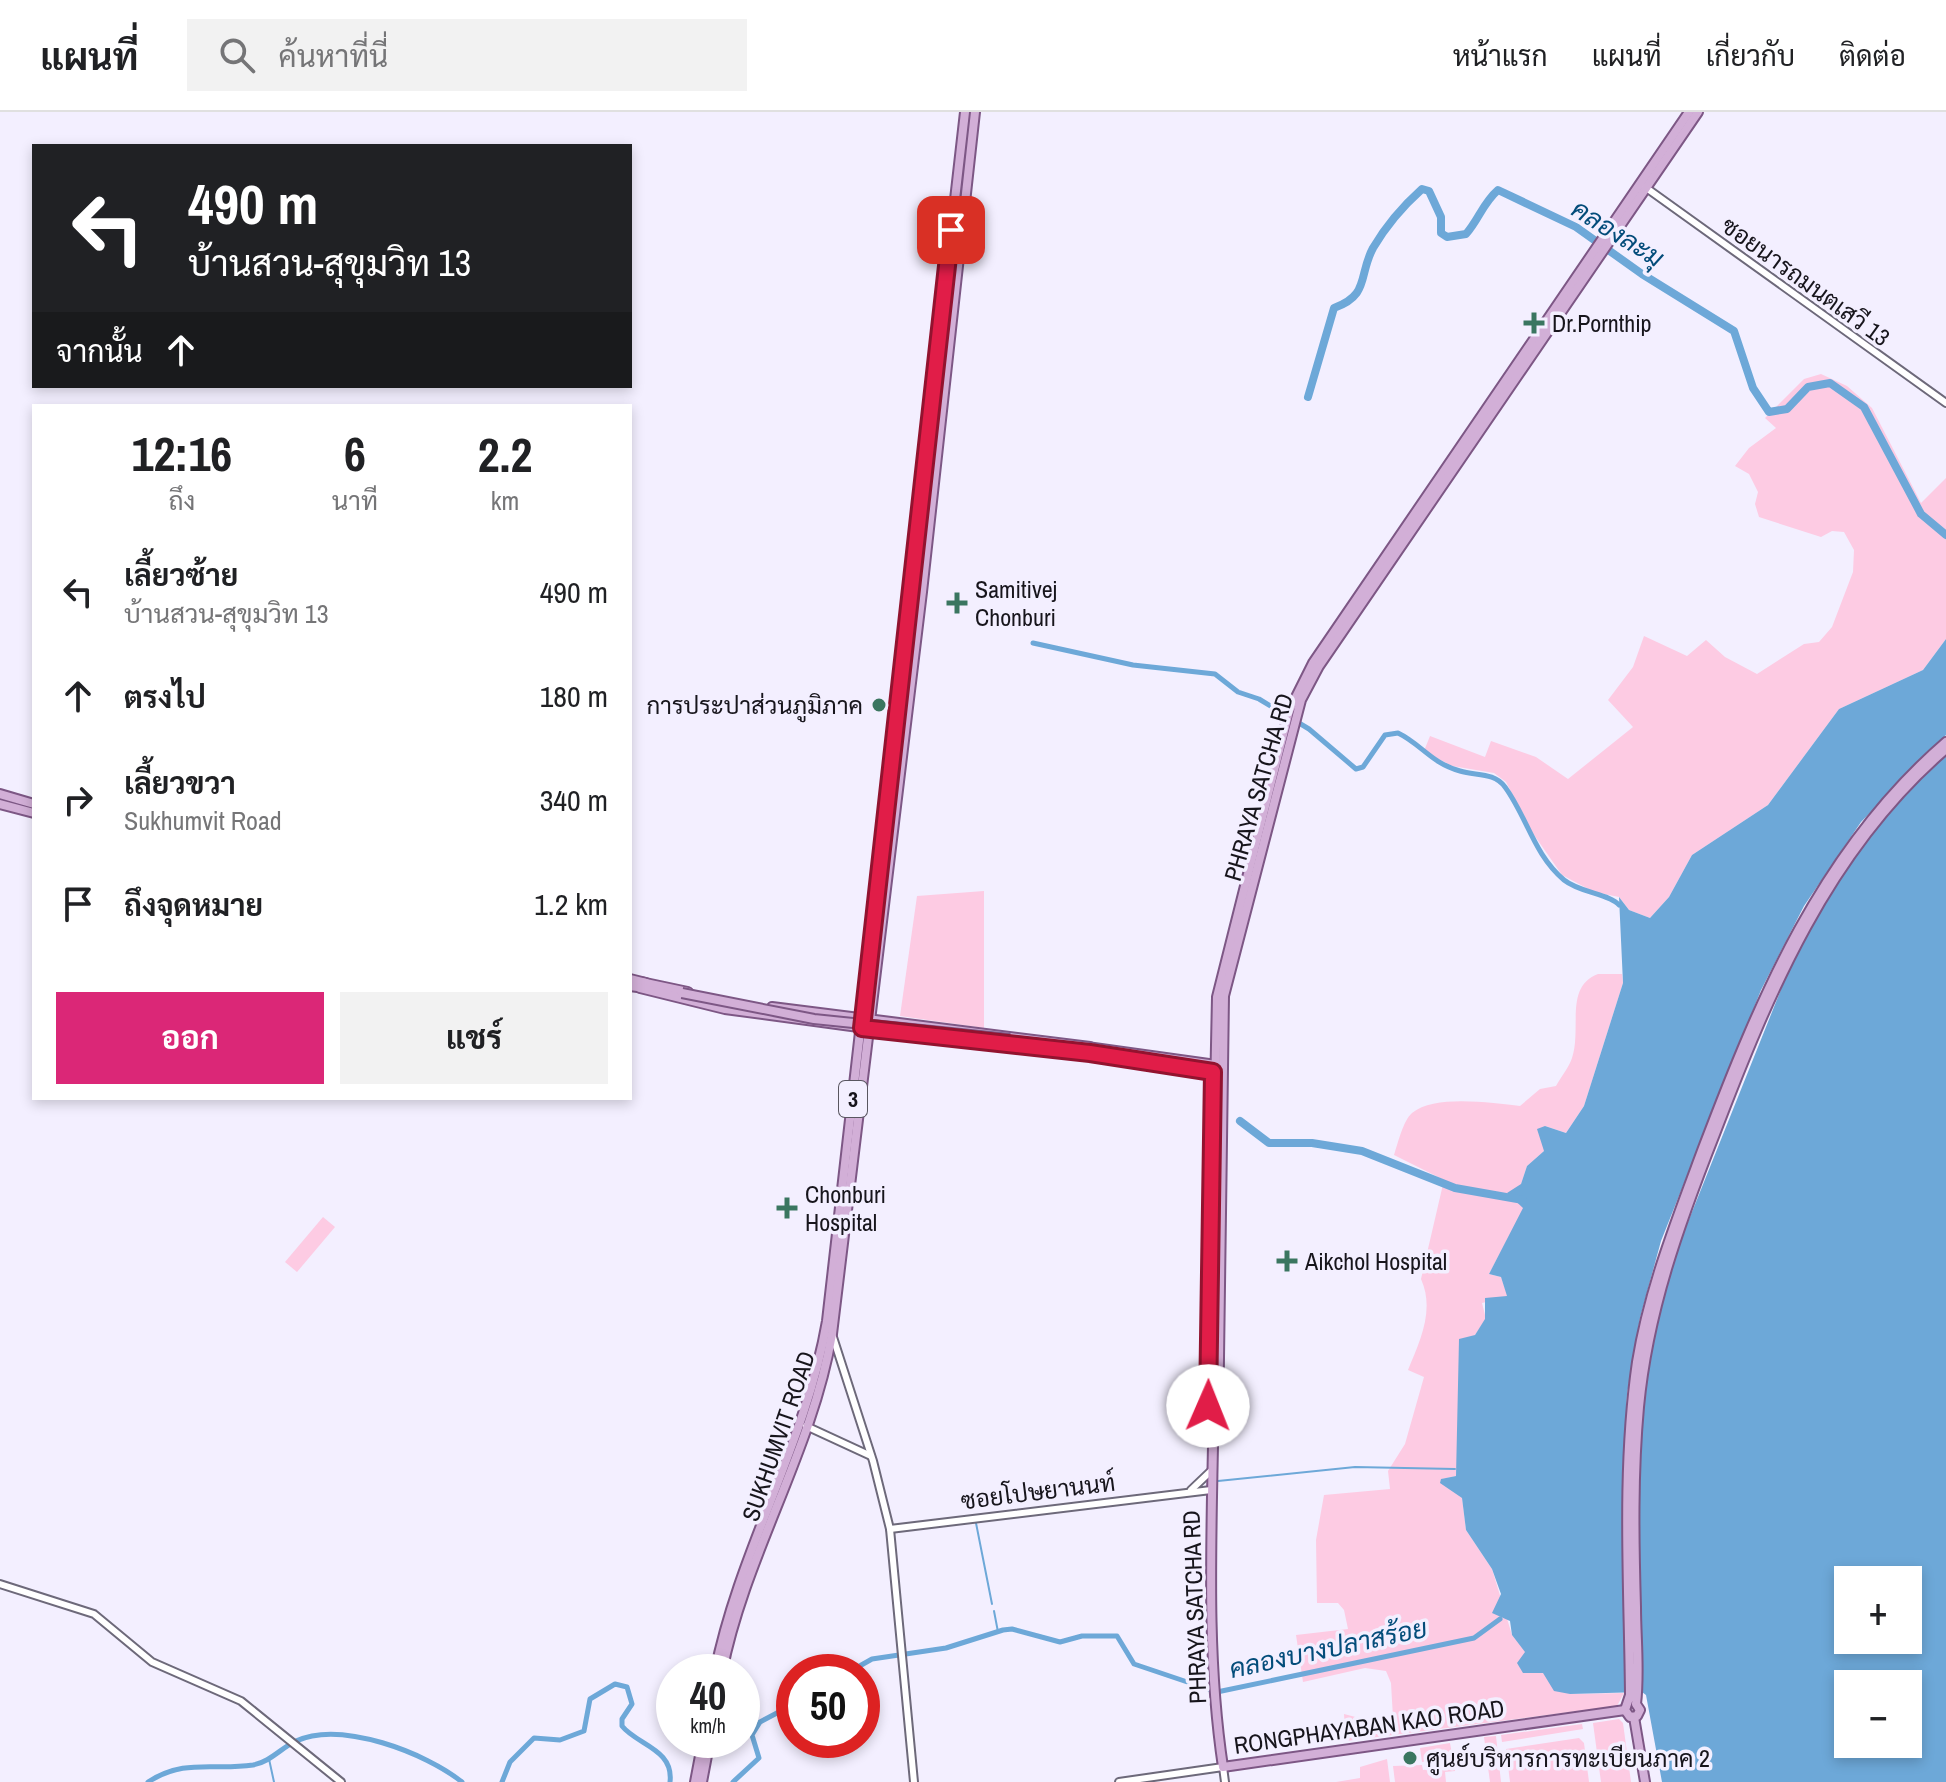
<!DOCTYPE html>
<html lang="th">
<head>
<meta charset="utf-8">
<style>
	:root { --surface:#fff; --page:#f2f2f2; --text:#202124; --muted:#757577; --line:#e0e0e0; --accent:#db2777 }
	body { margin:0; font-family:"Archivo Narrow",Sarabun,sans-serif; background:var(--page); color:var(--text); height:100vh; display:flex; flex-direction:column; font-size:30px; white-space:nowrap }
	* { box-sizing:border-box; margin:0 }
	p { font-size:26px; color:var(--muted) }
	.icon { flex:none; width:44px; height:44px; fill:none; stroke:currentColor; stroke-width:2; stroke-linecap:round; stroke-linejoin:round }
	.map { position:relative; flex:1; overflow:hidden }
	.details { position:absolute; left:32px; top:292px; width:600px; height:696px; display:flex; flex-direction:column; background:var(--surface); border-radius:0px; box-shadow:0 4px 12px #0003 }
	.details>* { flex:none }
	.guide { position:absolute; left:32px; top:32px; width:600px; height:244px; border-radius:0px; box-shadow:0 4px 12px #0003; background:#202124; color:#fff; overflow:hidden }
	.buttons { position:absolute; left:1834px; top:1454px; display:grid; gap:16px }
	.buttons a { display:grid; place-items:center; width:88px; height:88px; border-radius:0px; background:var(--surface); box-shadow:0 4px 12px #0003; font-size:40px }
	.speed { position:absolute; left:656px; top:1542px; display:flex; gap:16px; font-size:40px; font-weight:700; text-align:center }
	.speed>* { display:grid; place-content:center; width:104px; height:104px; border-radius:50%; background:var(--surface); box-shadow:0 4px 12px #0003; line-height:1 }
	.speed small { font-size:20px; font-weight:400 }
	.speed .limit { border:12px solid #d22; background:#fff; color:#111 }
	.pin { position:absolute; display:grid; place-items:center; width:68px; height:68px; color:#fff; margin:-34px; border-radius:16px; box-shadow:0 4px 12px #0006 }
	.me { position:absolute; width:88px; margin:-44px; rotate:1deg; stroke-linejoin:round; filter:drop-shadow(0 0 6px #0008) }
	.turn { display:flex; align-items:center; gap:28px; height:168px; padding:0 24px; font-size:36px }
	.turn .icon { width:104px; height:104px; stroke-width:2.5 }
	.turn b { display:block; font-size:56px; line-height:68px }
	.then { display:flex; align-items:center; height:76px; padding:0 24px; background:#0003; gap:16px; font-size:30px }
	.eta { display:flex; justify-content:space-evenly; align-items:center; height:136px; text-align:center }
	.eta b { font-size:48px; font-weight:700; line-height:56px }
	.button { display:flex; gap:16px; margin-top:auto; padding:16px 24px }
	.button a { flex:1; height:92px; border-radius:0px; background:var(--accent); color:#fff; font-size:32px; font-weight:700; line-height:92px; text-align:center }
	.button a+a { background:var(--page); color:var(--text) }
	ul { padding:0; list-style:none }
	li { display:flex; align-items:center; gap:24px; height:104px; padding:0 24px }
	li div { flex:1 }
	li b { display:block; font-size:30px }
	li em { font-style:normal }
	header { display:flex; align-items:center; gap:48px; box-sizing:border-box; height:112px; padding:0 40px; background:var(--surface); border-bottom:2px solid var(--line) }
	header strong { font-size:38px }
	nav { display:flex; gap:44px; margin-inline-start:auto; font-size:28px }
	.search { width:560px; height:72px; background:var(--page); display:flex; align-items:center; gap:20px; box-sizing:border-box; padding:0 28px; border-radius:0px; color:var(--muted); font-size:30px }
	.map>svg:first-child { display:block }
	.green { fill:#fdcbe3 }
	.water { fill:#6da8d8; fill-rule:evenodd }
	.pier { fill:#f3efff }
	.lines { fill:none; stroke-linecap:round; stroke-linejoin:round }
	.stream { stroke:#6da8d8; stroke-width:2 }
	.canal { stroke:#6da8d8; stroke-width:5 }
	.river { stroke:#6da8d8; stroke-width:8 }
	.minor-casing { stroke:#6d697a; stroke-width:10 }
	.major-casing { stroke:#7d5785; stroke-width:12 }
	.minor { stroke:#fff; stroke-width:6 }
	.major { stroke:#d2afd7; stroke-width:8 }
	.major-bridge-casing { stroke:#7d5785; stroke-width:12; stroke-linecap:butt }
	.major-bridge { stroke:#d2afd7; stroke-width:8 }
	.route-casing { stroke:#92132f; stroke-width:20 }
	.route { stroke:#e11d48; stroke-width:14 }
	.poi-dot { fill:#3a7660; stroke:#f3efff; stroke-width:3 }
	.labels { text-anchor:middle; dominant-baseline:central; stroke-width:7; stroke-linejoin:round; paint-order:stroke }
	.shield { fill:#f3efff; stroke:#595660; stroke-width:2 }
	.shield-label { font-size:22px; font-weight:bold; fill:#17151c }
	.street-label { font-size:24px; fill:#17151c; stroke:#f3efff }
	.poi-label { font-size:24px; fill:#17151c; stroke:#f3efff; text-anchor:start }
	.water-label { font-size:26px; font-style:italic; fill:#034c7a; stroke:#f3efff }
</style>
</head>
<body>
<header>
<strong>แผนที่</strong>
<div class="search"><svg class="icon" aria-label="search" viewBox="0 0 24 24"><circle cx="10" cy="10" r="6"/><path d="M15 15l6 6"/></svg>ค้นหาที่นี่</div>
<nav><a>หน้าแรก</a><a>แผนที่</a><a>เกี่ยวกับ</a><a>ติดต่อ</a></nav>
</header>
<div class="map">
<svg width="1946" height="1670" viewBox="0 0 1946 1670">
	<rect width="100%" height="100%" fill="#f3efff"/>
	<!-- green -->
	<g class="green">
		<path d="M1821,262L1847,274L1872,296L1921,391L1946,366V527L1923,558L1839,597L1768,693L1692,743L1669,785L1650,806L1629,798L1619,785L1594,780L1562,763L1532,720L1506,670L1494,661L1452,654L1424,639L1430,624L1485,645L1491,629L1536,645L1568,667L1633,615L1608,588L1633,555L1644,524L1687,544L1706,528L1725,545L1757,562L1804,532L1819,530L1832,515L1853,460L1854,438L1844,420L1832,419L1821,425L1759,405L1755,392L1758,380L1749,362L1735,354L1749,336L1776,316L1765,306L1804,267Z"/>
		<path d="M984,779V916L900,904L917,784Z"/>
		<path d="M1598,862H1622L1623,871L1584,994L1566,1021L1545,1014L1544,1039L1527,1054L1521,1072L1524,1096L1489,1162L1501,1165L1508,1185L1482,1191L1486,1207L1475,1223L1456,1364L1442,1367L1462,1386L1466,1418L1492,1457L1512,1523L1526,1540L1543,1561L1570,1582L1624,1581L1617,1594L1346,1629L1344,1602L1386,1613L1393,1606L1391,1571L1386,1559L1365,1556L1303,1570L1296,1523L1348,1517L1344,1498L1338,1491H1317L1316,1428L1324,1383L1390,1377L1388,1359L1405,1332L1424,1265L1408,1258C1420,1229 1435,1198 1421,1167L1444,1068L1394,1043C1398,1031 1403,1009 1412,1001C1435,982 1492,991 1520,994L1540,977L1556,974C1561,965 1569,955 1572,946C1582,916 1564,875 1598,862Z"/>
		<path d="M323,1105L335,1115L297,1160L285,1150Z"/>
		<path d="M1619,1607L1623,1611L1631,1670H1601L1593,1611Z"/>
		<path d="M1582,1612L1583,1617L1502,1630L1501,1623Z"/>
		<path d="M1496,1624L1501,1670H1490L1484,1625Z"/>
		<path d="M1579,1626L1584,1631L1589,1670H1510L1506,1637Z"/>
		<path d="M1450,1631L1455,1659L1445,1660L1446,1670H1395L1393,1654L1422,1653L1423,1658L1439,1655L1438,1647L1422,1650L1420,1636Z"/>
		<path d="M1387,1647L1390,1670H1336L1360,1666V1655Z"/>
	</g>
	<!-- water -->
	<path class="water" d="M1946,527V1670H1662L1646,1583L1642,1580L1570,1582L1554,1579L1543,1561H1523L1517,1551L1525,1540L1512,1523L1510,1509L1492,1501L1501,1482L1492,1457L1466,1418L1462,1386L1440,1371L1441,1367L1456,1364L1459,1227L1475,1223L1485,1207V1186L1507,1184L1501,1165L1489,1162L1523,1096L1507,1081L1521,1072L1527,1054L1544,1039L1537,1017L1545,1014L1566,1021L1584,994L1623,871L1619,785L1629,798L1650,806L1669,785L1692,743L1768,693L1839,597L1923,558ZM1848,1468H1908V1528H1848ZM1848,1572H1908V1632H1848Z"/>
	<!-- pier -->
	<path class="pier" d="M1946,623V641L1882,706L1842,759L1783,864L1786,865L1678,1135L1648,1235L1638,1342L1639,1583H1625L1624,1341L1627,1282L1640,1206L1661,1129L1761,878L1804,794L1861,710Z"/>
	<g class="lines">
		<!-- stream -->
		<g class="stream">
			<path d="M1218,1369L1355,1355L1455,1357"/>
			<path d="M976,1411L992,1492"/>
			<path d="M994,1499L998,1520"/>
			<path d="M269,1647L274,1670"/>
		</g>
		<!-- canal -->
		<g class="canal">
			<path d="M1033,531L1133,553L1215,562L1238,580L1259,587L1309,617L1356,657L1363,655L1385,623L1398,621C1421,632 1431,651 1460,659C1476,664 1494,660 1505,675C1527,705 1534,743 1564,768C1580,781 1610,782 1619,793"/>
			<path d="M849,1560L872,1547L946,1536L1003,1518L1012,1517L1060,1530L1082,1524H1117L1134,1552L1217,1580L1474,1526L1500,1507"/>
			<path d="M148,1670C186,1646 212,1659 253,1653C270,1650 281,1636 296,1629C341,1608 426,1641 462,1670"/>
			<path d="M502,1670L510,1650L534,1626L560,1628L584,1619L590,1587L615,1572L627,1575L632,1592L622,1607V1614C637,1633 674,1637 670,1670"/>
			<path d="M733,1670L759,1646L752,1623L760,1610L794,1592"/>
		</g>
		<!-- river -->
		<g class="river">
			<path d="M1308,285L1334,196C1370,183 1358,164 1373,136C1386,114 1403,94 1422,77L1429,79L1441,105V121L1447,125L1466,122C1479,107 1483,91 1498,78L1576,115L1642,162L1734,219L1753,276L1769,300L1787,297L1808,275L1830,271L1864,295L1921,402L1946,423"/>
			<path d="M1240,1009L1269,1031H1312L1362,1039L1455,1076L1523,1088"/>
		</g>
		<!-- minor casing -->
		<g class="minor-casing">
			<g id="minor">
				<path d="M1645,75L1946,291"/>
				<path d="M832,1222L873,1349L890,1417L914,1670"/>
				<path d="M806,1314L871,1344"/>
				<path d="M1191,1378L1212,1358"/>
				<path d="M890,1417L1211,1378"/>
				<path d="M0,1472L94,1502L152,1550L241,1589L341,1670"/>
				<path d="M1119,1670L1223,1655L1225,1670"/>
			</g>
		</g>
		<!-- major casing -->
		<g class="major-casing">
			<g id="major">
				<path d="M1946,630C1821,738 1760,886 1703,1036C1677,1106 1649,1176 1637,1250C1621,1360 1629,1473 1630,1583L1625,1598L1630,1605L1637,1604L1640,1598L1636,1592C1640,1560 1636,1526 1636,1495C1634,1428 1633,1361 1639,1295C1648,1199 1680,1111 1715,1022C1769,881 1828,738 1946,637"/>
				<path d="M0,682L34,692"/>
				<path d="M0,692L34,701"/>
				<path d="M630,867L646,871"/>
				<path d="M641,870L688,880"/>
				<path d="M630,874L645,876"/>
				<path d="M640,876L725,897L866,916"/>
				<path d="M772,895L1090,935"/>
				<path d="M932,923L1090,941"/>
				<path d="M1087,935L1216,953"/>
				<path d="M1087,941L1216,960"/>
				<path d="M1212,1332L1208,1318L1217,885L1289,599L1313,551L1689,0"/>
				<path d="M715,1560C739,1439 806,1331 827,1209L965,0"/>
				<path d="M722,1560C745,1443 812,1340 832,1222L922,480L975,0"/>
				<path d="M1625,1598L1223,1655C1207,1549 1211,1441 1213,1333L1218,1318L1224,884L1301,588L1319,554L1698,0"/>
				<path d="M1634,1605L1645,1670"/>
				<path d="M695,1670L703,1628"/>
				<path d="M702,1670L710,1628"/>
			</g>
		</g>
		<!-- minor -->
		<use href="#minor" class="minor"/>
		<!-- major -->
		<use href="#major" class="major"/>
		<!-- major-bridge casing -->
		<g class="major-bridge-casing">
			<path id="major-bridge" d="M682,881L814,907L1010,927"/>
		</g>
		<!-- major-bridge -->
		<use href="#major-bridge" class="major-bridge"/>
	</g>
	<g class="lines">
		<!-- route casing -->
		<g class="route-casing">
			<path id="route" d="M951,118L862,916L1090,941L1213,960L1208,1294"/>
		</g>
		<!-- route -->
		<use href="#route" class="route"/>
	</g>
	<!-- markers -->
	<g class="poi-dot">
		<path d="M1530 199h8v8h8v8h-8v8h-8v-8h-8v-8h8z"/>
		<path d="M953 479h8v8h8v8h-8v8h-8v-8h-8v-8h8z"/>
		<circle cx="879" cy="593" r="8"/>
		<path d="M783 1084h8v8h8v8h-8v8h-8v-8h-8v-8h8z"/>
		<path d="M1283 1137h8v8h8v8h-8v8h-8v-8h-8v-8h8z"/>
		<circle cx="1410" cy="1646" r="8"/>
	</g>
	<g class="labels">
		<!-- shield labels -->
		<rect class="shield" x="839" y="969" width="28" height="36" rx="6"/>
		<g class="shield-label">
			<text x="853" y="987">3</text>
		</g>
		<!-- street labels -->
		<g class="street-label">
			<text transform="translate(1806 169) rotate(36)">ซอยนารถมนตเสวี 13</text>
			<text transform="translate(1258 675) rotate(-74)">PHRAYA SATCHA RD</text>
			<text transform="translate(778 1324) rotate(-71)">SUKHUMVIT ROAD</text>
			<text transform="translate(1038 1379) rotate(-7)">ซอยโปษยานนท์</text>
			<text transform="translate(1194 1495) rotate(-92)">PHRAYA SATCHA RD</text>
			<text transform="translate(1369 1614) rotate(-8)">RONGPHAYABAN KAO ROAD</text>
		</g>
		<!-- poi labels -->
		<g class="poi-label">
			<text x="1552" y="211">Dr.Pornthip</text>
			<text x="975" y="477">Samitivej<tspan x="975" dy="28">Chonburi</tspan></text>
			<text x="863" y="593" text-anchor="end">การประปาส่วนภูมิภาค</text>
			<text x="805" y="1082">Chonburi<tspan x="805" dy="28">Hospital</tspan></text>
			<text x="1305" y="1149">Aikchol Hospital</text>
			<text x="1426" y="1646">ศูนย์บริหารการทะเบียนภาค 2</text>
		</g>
		<!-- water labels -->
		<g class="water-label">
			<text transform="translate(1618 121) rotate(32)">คลองละมุ</text>
			<text transform="translate(1328 1536) rotate(-12)">คลองบางปลาสร้อย</text>
		</g>
	</g>
</svg>
<div class="buttons">
<a>+</a>
<a>−</a>
</div>
<div class="speed"><div>40<small>km/h</small></div><div class="limit">50</div></div>
<div class="pin" style="left:951px;top:118px;background:#d93025"><svg class="icon" aria-label="arrive" viewBox="0 0 24 24"><path d="M6 21V4h12l-3 4 3 4H6"/></svg></div>
<svg class="me" style="left:1208px;top:1294px" viewBox="-20 -20 40 40"><circle r="19" fill="#fff"/><path d="M0-13L10 11 0 6-10 11z" fill="#e11d48"/></svg>
<div class="guide">
<div class="turn"><svg class="icon" aria-label="left" viewBox="0 0 24 24"><path d="M17 20v-9H6M10 6l-5 5 5 5"/></svg><div><b>490 m</b>บ้านสวน-สุขุมวิท 13</div></div>
<div class="then">จากนั้น<svg class="icon" aria-label="ahead" viewBox="0 0 24 24"><path d="M12 20V5M6 11l6-6 6 6"/></svg></div>
</div>
<section class="details">
<div class="eta">
<div><b>12:16</b><p>ถึง</p></div>
<div><b>6</b><p>นาที</p></div>
<div><b>2.2</b><p>km</p></div>
</div>
<ul>
<li><svg class="icon" aria-label="left" viewBox="0 0 24 24"><path d="M17 20v-9H6M10 6l-5 5 5 5"/></svg><div><b>เลี้ยวซ้าย</b><p>บ้านสวน-สุขุมวิท 13</p></div><em>490 m</em></li>
<li><svg class="icon" aria-label="ahead" viewBox="0 0 24 24"><path d="M12 20V5M6 11l6-6 6 6"/></svg><div><b>ตรงไป</b></div><em>180 m</em></li>
<li><svg class="icon" aria-label="right" viewBox="0 0 24 24"><path d="M7 20v-9h11M14 6l5 5-5 5"/></svg><div><b>เลี้ยวขวา</b><p>Sukhumvit Road</p></div><em>340 m</em></li>
<li><svg class="icon" aria-label="arrive" viewBox="0 0 24 24"><path d="M6 21V4h12l-3 4 3 4H6"/></svg><div><b>ถึงจุดหมาย</b></div><em>1.2 km</em></li>
</ul>
<div class="button"><a>ออก</a><a>แชร์</a></div>
</section>
</div>
</body>
</html>
